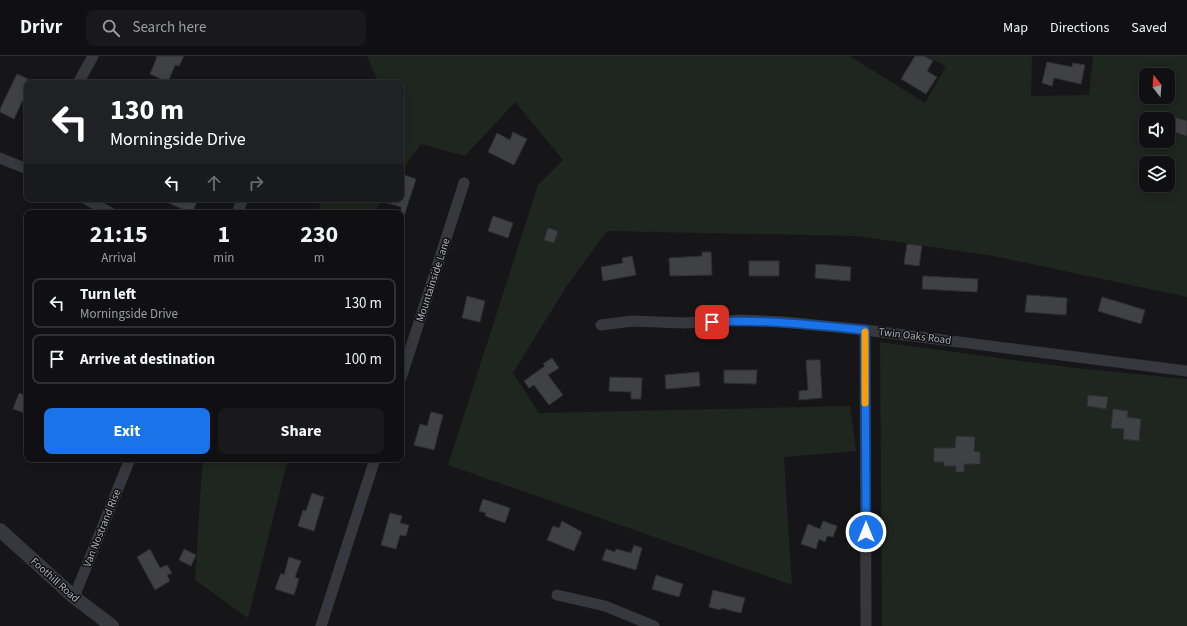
<!DOCTYPE html>
<html lang="en">
<head>
<meta charset="utf-8">
<style>
	:root { --surface:#101012; --page:#19191b; --text:#f1f3f6; --muted:#9c9d9f; --line:#303032; --accent:#1a73e8 }
	body { margin:0; font-family:"Source Sans 3",sans-serif; background:var(--page); color:var(--text); height:100vh; display:flex; flex-direction:column; font-size:15px; white-space:nowrap }
	* { box-sizing:border-box; margin:0 }
	p { font-size:13px; color:var(--muted) }
	.icon { flex:none; width:22px; height:22px; fill:none; stroke:currentColor; stroke-width:2; stroke-linecap:round; stroke-linejoin:round }
	.map { position:relative; flex:1; overflow:hidden }
	.side { position:absolute; left:24px; top:154px; width:380px; height:252px; display:flex; flex-direction:column; background:var(--surface); border-radius:8px; box-shadow:0 2px 10px #0003,0 0 0 1px var(--line) }
	.side>* { flex:none }
	.banner { position:absolute; left:24px; top:24px; width:380px; height:122px; border-radius:8px; box-shadow:0 2px 10px #0003,0 0 0 1px var(--line); background:#202124; color:#fff; overflow:hidden }
	.needle { width:26px; rotate:343deg }
	.tools { position:absolute; left:1139px; top:12px; display:grid; gap:8px }
	.tools a { display:grid; place-items:center; width:36px; height:36px; border-radius:8px; background:var(--surface); box-shadow:0 2px 10px #0003,0 0 0 1px var(--line); font-size:20px }
	.pin { position:absolute; display:grid; place-items:center; width:34px; height:34px; color:#fff; margin:-17px; border-radius:8px; box-shadow:0 2px 6px #0006 }
	.me { position:absolute; width:44px; margin:-22px; rotate:0deg; stroke-linejoin:round; filter:drop-shadow(0 0 3px #0008) }
	.turn { display:flex; align-items:center; gap:14px; height:84px; padding:0 20px; font-size:18px }
	.turn .icon { width:52px; height:52px; stroke-width:2.5 }
	.turn b { display:block; font-size:28px; line-height:34px }
	.lanes { display:flex; align-items:center; height:38px; padding:0 20px; background:#0003; justify-content:center; gap:20px; direction:ltr }
	.lanes .off { opacity:.35 }
	.eta { display:flex; justify-content:space-evenly; align-items:center; height:68px; text-align:center }
	.eta b { font-size:24px; font-weight:700; line-height:28px }
	.action { display:flex; gap:8px; margin-top:auto; padding:8px 20px }
	.action a { flex:1; height:46px; border-radius:8px; background:var(--accent); color:#fff; font-size:16px; font-weight:700; line-height:46px; text-align:center }
	.action a+a { background:var(--page); color:var(--text) }
	ul { padding:0; list-style:none }
	li { display:flex; align-items:center; gap:12px; height:50px; margin:0 8px 6px; padding:0 12px; border:2px solid var(--line); border-radius:8px }
	li div { flex:1 }
	li b { display:block; font-size:15px }
	li em { font-style:normal }
	header { display:flex; align-items:center; gap:24px; box-sizing:border-box; height:56px; padding:0 20px; background:var(--surface); border-bottom:1px solid var(--line) }
	header strong { font-size:19px }
	nav { display:flex; gap:22px; margin-inline-start:auto; font-size:14px }
	.search { width:280px; height:36px; background:var(--page); display:flex; align-items:center; gap:10px; box-sizing:border-box; padding:0 14px; border-radius:8px; color:var(--muted); font-size:15px }
	.map>svg:first-child { display:block }
	.green { fill:#1e261f; fill-rule:evenodd }
	.building { fill:#404145; stroke:#303034 }
	.lines { fill:none; stroke-linecap:round; stroke-linejoin:round }
	.minor { stroke:#37383d; stroke-width:11 }
	.tertiary { stroke:#37383d; stroke-width:14 }
	.route-casing { stroke:#114b97; stroke-width:10 }
	.route { stroke:#1a73e8; stroke-width:7 }
	.slow { stroke:#f59e0b; stroke-width:7 }
	.labels { text-anchor:middle; dominant-baseline:central; stroke-width:3; stroke-linejoin:round; paint-order:stroke }
	.street-label { font-size:11px; fill:#a8adb8; stroke:#111113 }
</style>
</head>
<body>
<header>
<strong>Drivr</strong>
<div class="search"><svg class="icon" aria-label="search" viewBox="0 0 24 24"><circle cx="10" cy="10" r="6"/><path d="M15 15l6 6"/></svg>Search here</div>
<nav><a>Map</a><a>Directions</a><a>Saved</a></nav>
</header>
<div class="map">
<svg width="1187" height="570" viewBox="0 0 1187 570">
	<rect width="100%" height="100%" fill="#161618"/>
	<!-- green -->
	<g class="green">
		<path d="M367,0H850L925,47L946,10L924,0H1032L1031,40L1089,39L1093,0H1187V241L993,200L857,180L607,175L566,231L513,317L539,357L850,350L856,395L784,401L792,529L448,409L538,129L563,104L515,46L465,100L421,88L401,116V27H375L377,24ZM1146,19H1168V41H1146ZM1146,63H1168V85H1146ZM1146,107H1168V129H1146Z"/>
		<path d="M323,143H383L373,157H316Z"/>
		<path d="M880,286L1075,312L1187,323V570H882Z"/>
		<path d="M205,403H288L248,562L195,524L202,411Z"/>
	</g>
	<!-- building -->
	<g class="building">
		<path d="M155,0H184L179,10L175,9L168,26L150,18L157,1Z"/>
		<path d="M915,0H924L933,5L927,15L937,21L926,38L901,23Z"/>
		<path d="M1047,6L1072,11L1073,7L1085,9L1081,28L1054,22L1052,30L1042,27Z"/>
		<path d="M17,18L28,23L24,32L27,35L14,63L0,56V53Z"/>
		<path d="M1168,59L1187,65V80L1168,74Z"/>
		<path d="M513,76L527,83L514,109L488,96L497,77L510,84Z"/>
		<path d="M401,118L416,123L403,163H401V151L381,145V143H401Z"/>
		<path d="M159,143H198L192,157Z"/>
		<path d="M493,160L513,167L508,182L488,175Z"/>
		<path d="M548,172L558,175L554,187L544,184Z"/>
		<path d="M907,188L922,190L919,210L904,208Z"/>
		<path d="M702,196H711L712,219L670,220L669,202L702,200Z"/>
		<path d="M632,200L636,219L603,225L601,211L623,207L622,202Z"/>
		<rect x="749" y="205" width="30" height="15"/>
		<path d="M816,208L851,211L850,225L815,222Z"/>
		<path d="M923,220L978,223L977,236L922,233Z"/>
		<path d="M1027,239L1067,242L1066,259L1025,256Z"/>
		<path d="M467,240L485,245L480,266L462,262Z"/>
		<path d="M1102,241L1145,254L1141,268L1098,255Z"/>
		<path d="M552,302L559,312L548,319L563,339L549,349L534,329L529,332L524,325L545,310L543,308Z"/>
		<path d="M806,304H820L822,342L799,344V335L808,334Z"/>
		<path d="M724,314H757L756,328L724,327Z"/>
		<path d="M699,316L700,330L666,333L665,319Z"/>
		<path d="M610,321L642,322L641,343H631V336L609,335Z"/>
		<path d="M19,337L27,340V358L13,353Z"/>
		<path d="M1088,339L1108,341L1106,353L1087,350Z"/>
		<path d="M1113,353L1128,355L1127,361L1141,363L1139,385L1123,383L1124,373L1111,372Z"/>
		<path d="M431,356L443,359L434,394L414,389L420,368L427,370Z"/>
		<path d="M956,380L975,381L974,395L980,396V408H964V416H956V410H944V406H934V392H955Z"/>
		<path d="M312,437L324,441L314,475L298,470L303,454L306,455Z"/>
		<path d="M483,443L510,452L505,467L485,460L486,457L479,455Z"/>
		<path d="M390,457L402,460L400,467L409,469L406,480L400,479L396,493L381,489Z"/>
		<path d="M562,465L582,476L574,495L547,484L553,470L559,472Z"/>
		<path d="M823,465L837,470L833,481L827,480L825,486L819,483L816,493L801,488L808,468L820,473Z"/>
		<path d="M634,489L642,492L636,514L602,504L606,493L615,496L616,493L631,497Z"/>
		<path d="M150,493L160,512L167,509L172,517L167,519L170,525L155,534L137,501Z"/>
		<path d="M184,493L196,499L191,510L179,504Z"/>
		<path d="M289,501L301,505L295,521L299,523L294,539L275,533L281,517L284,519Z"/>
		<path d="M656,519L683,528L679,541L652,533Z"/>
		<path d="M713,534L745,542L741,557L721,552V554L709,551Z"/>
	</g>
	<g class="lines">
		<!-- minor -->
		<g class="minor">
			<path d="M78,27L93,0"/>
			<path d="M0,102L27,113"/>
			<path d="M86,143L111,157"/>
			<path d="M237,157L243,143"/>
			<path d="M601,269L632,265L684,267L740,264L785,266L865,274L1187,315"/>
			<path d="M865,274L866,570"/>
			<path d="M401,322L464,127"/>
			<path d="M557,539L605,550L654,570"/>
			<path d="M74,541L130,403"/>
			<path d="M321,570L375,403"/>
		</g>
		<!-- tertiary -->
		<path class="tertiary" d="M0,474L74,541L112,570"/>
	</g>
	<g class="lines">
		<!-- route casing -->
		<g class="route-casing">
			<path id="route" d="M712,266C763,263 814,269 865,274L866,476"/>
		</g>
		<!-- route -->
		<use href="#route" class="route"/>
		<!-- slow -->
		<path class="slow" d="M865,276V347"/>
	</g>
	<g class="labels">
		<!-- street labels -->
		<g class="street-label">
			<text transform="translate(433 224) rotate(-72)">Mountainside Lane</text>
			<text transform="translate(915 280) rotate(7)">Twin Oaks Road</text>
			<text transform="translate(102 472) rotate(-68)">Van Nostrand Rise</text>
			<text transform="translate(55 524) rotate(42)">Foothill Road</text>
		</g>
	</g>
</svg>
<div class="tools">
<a><svg class="needle" viewBox="-14 -14 28 28"><path d="M0-13l5 13h-10z" fill="#e53935"/><path d="M0 13l5-13h-10z" fill="#9c9d9f"/></svg></a>
<a><svg class="icon" aria-label="sound" viewBox="0 0 24 24"><path d="M4 9h4l5-4v14l-5-4H4zM17 9q2 3 0 6"/></svg></a>
<a><svg class="icon" aria-label="layers" viewBox="0 0 24 24"><path d="M12 4l9 5-9 5-9-5zM3 14l9 5 9-5"/></svg></a>
</div>
<div class="pin" style="left:712px;top:266px;background:#d93025"><svg class="icon" aria-label="arrive" viewBox="0 0 24 24"><path d="M6 21V4h12l-3 4 3 4H6"/></svg></div>
<svg class="me" style="left:866px;top:476px" viewBox="-20 -20 40 40"><circle r="17" fill="#1a73e8" stroke="#fff" stroke-width="3"/><path d="M0-11L8 9 0 5-8 9z" fill="#fff"/></svg>
<div class="banner">
<div class="turn"><svg class="icon" aria-label="left" viewBox="0 0 24 24"><path d="M17 20v-9H6M10 6l-5 5 5 5"/></svg><div><b>130 m</b>Morningside Drive</div></div>
<div class="lanes"><svg class="icon" aria-label="left" viewBox="0 0 24 24"><path d="M17 20v-9H6M10 6l-5 5 5 5"/></svg><svg class="icon off" aria-label="ahead" viewBox="0 0 24 24"><path d="M12 20V5M6 11l6-6 6 6"/></svg><svg class="icon off" aria-label="right" viewBox="0 0 24 24"><path d="M7 20v-9h11M14 6l5 5-5 5"/></svg></div>
</div>
<section class="side">
<div class="eta">
<div><b>21:15</b><p>Arrival</p></div>
<div><b>1</b><p>min</p></div>
<div><b>230</b><p>m</p></div>
</div>
<ul>
<li><svg class="icon" aria-label="left" viewBox="0 0 24 24"><path d="M17 20v-9H6M10 6l-5 5 5 5"/></svg><div><b>Turn left</b><p>Morningside Drive</p></div><em>130 m</em></li>
<li><svg class="icon" aria-label="arrive" viewBox="0 0 24 24"><path d="M6 21V4h12l-3 4 3 4H6"/></svg><div><b>Arrive at destination</b></div><em>100 m</em></li>
</ul>
<div class="action"><a>Exit</a><a>Share</a></div>
</section>
</div>
</body>
</html>
